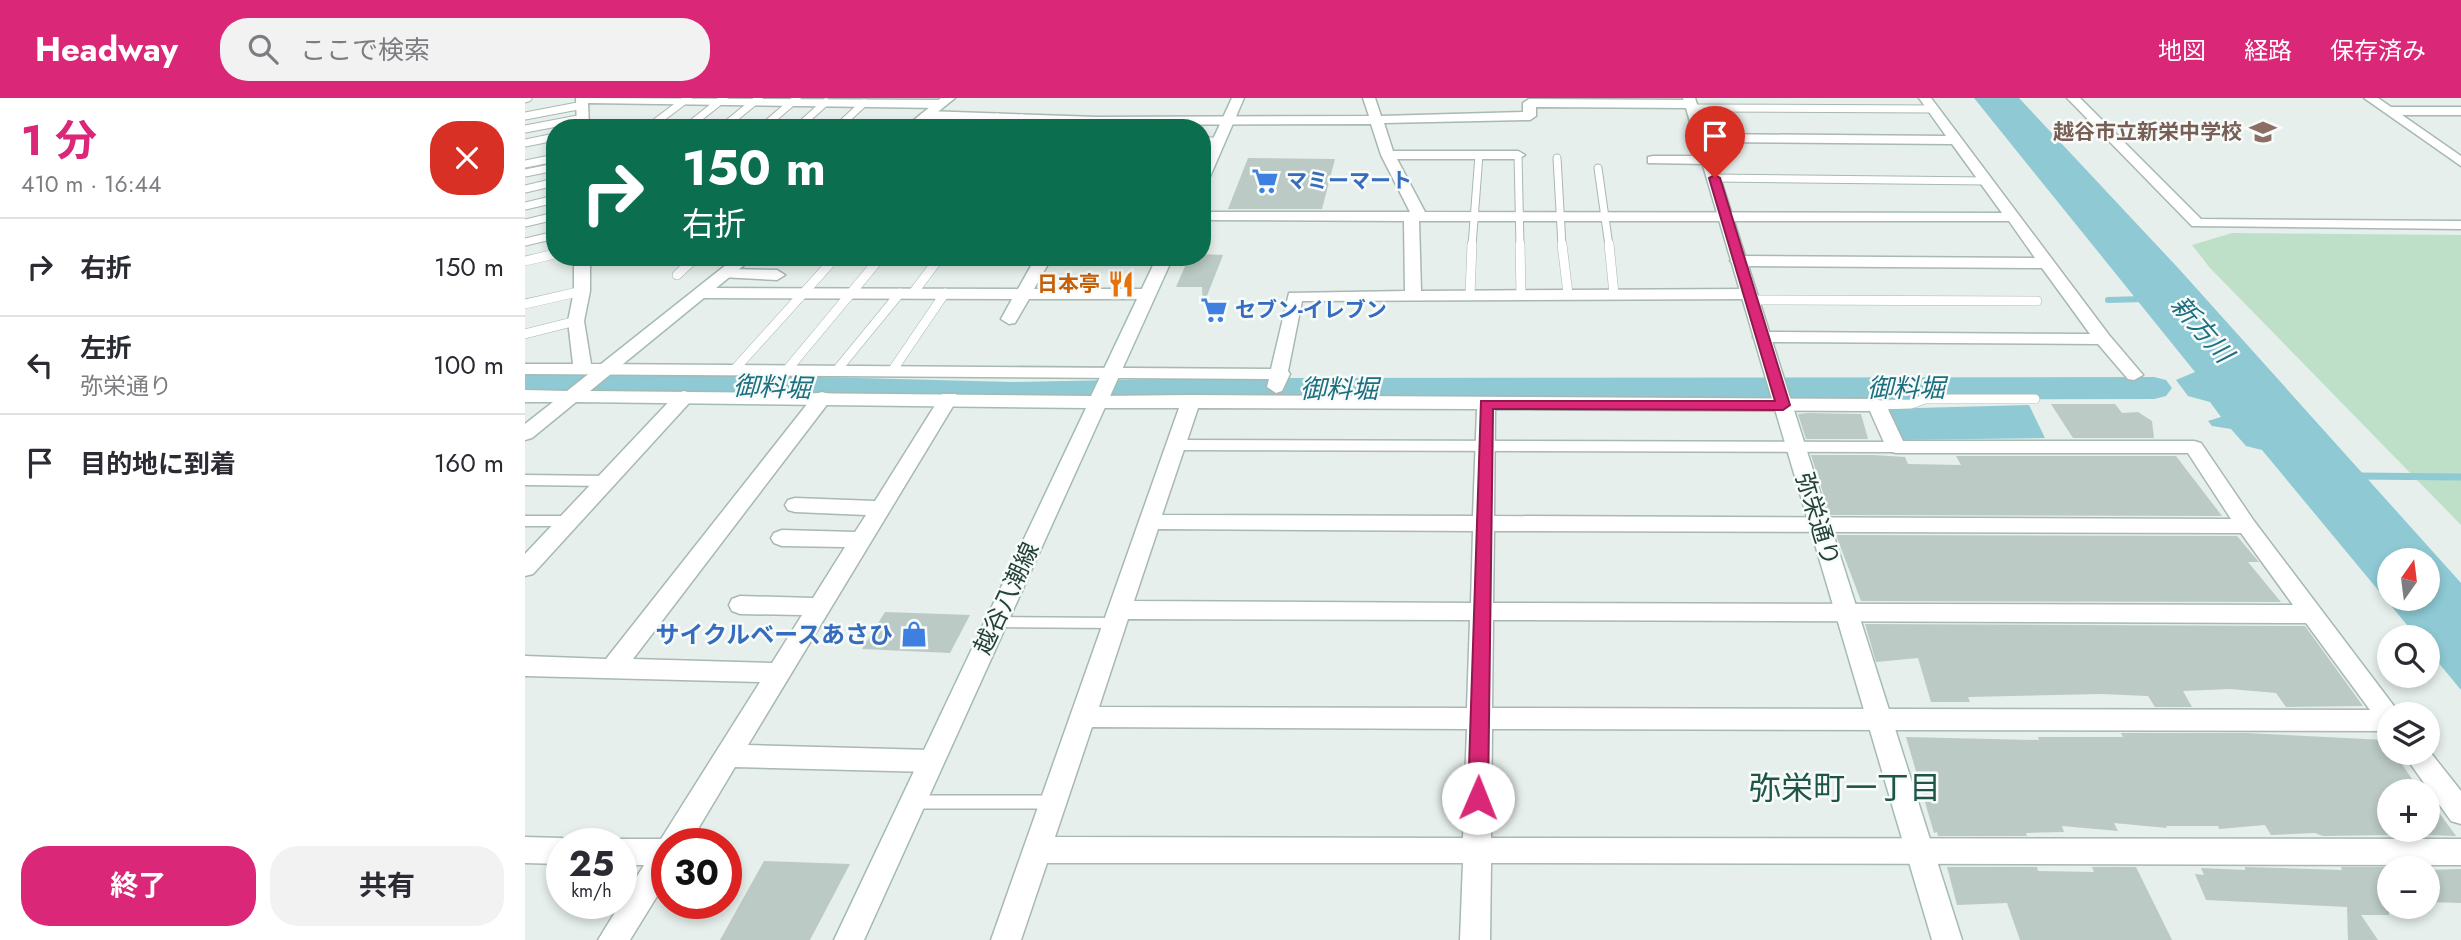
<!DOCTYPE html>
<html lang="ja">
<head>
<meta charset="utf-8">
<style>
	:root { --surface:#fff; --page:#f2f2f3; --text:#2b2b33; --muted:#7c7c81; --line:#e1e1e2; --accent:#db2777 }
	body { margin:0; font-family:Jost,"Noto Sans JP",sans-serif; background:var(--page); color:var(--text); height:100vh; display:flex; flex-direction:column; font-size:26px; white-space:nowrap }
	* { box-sizing:border-box; margin:0 }
	p { font-size:23px; color:var(--muted) }
	.icon { flex:none; width:38px; height:38px; fill:none; stroke:currentColor; stroke-width:2; stroke-linecap:round; stroke-linejoin:round }
	.map { position:relative; flex:1; overflow:hidden }
	.details { display:flex; flex-direction:column; background:var(--surface); width:525px }
	.details>* { flex:none }
	.top-card { position:absolute; left:21px; top:21px; width:665px; height:147px; border-radius:28px; box-shadow:0 4px 10px #0003; background:#0b6e4f; color:#fff; overflow:hidden }
	.needle { width:46px; rotate:14deg }
	.buttons { position:absolute; left:1852px; top:450px; display:grid; gap:14px }
	.buttons a { display:grid; place-items:center; width:63px; height:63px; border-radius:50%; background:var(--surface); box-shadow:0 4px 10px #0003; font-size:35px }
	.speed { position:absolute; left:21px; top:730px; display:flex; gap:14px; font-size:35px; font-weight:700; text-align:center }
	.speed>* { display:grid; place-content:center; width:91px; height:91px; border-radius:50%; background:var(--surface); box-shadow:0 4px 10px #0003; line-height:1 }
	.speed small { font-size:18px; font-weight:400 }
	.speed .limit { border:10px solid #d22; background:#fff; color:#111 }
	.pin { position:absolute; display:grid; place-items:center; width:60px; height:60px; color:#fff; margin:-72px -30px; border-radius:50% 50% 50% 0; rotate:-45deg; box-shadow:0 0 7px #0007 }
	.pin .icon { rotate:45deg }
	.me { position:absolute; width:77px; margin:-38px; rotate:1deg; stroke-linejoin:round; filter:drop-shadow(0 0 5px #0008) }
	.turn { display:flex; align-items:center; gap:24px; height:147px; padding:0 21px; font-size:32px }
	.turn .icon { width:91px; height:91px; stroke-width:2.5 }
	.turn b { display:block; font-size:49px; line-height:60px }
	.round { display:grid; place-items:center; flex:none; width:74px; height:74px; border-radius:28px; background:var(--page) }
	.summary { display:flex; align-items:center; justify-content:space-between; height:119px; padding:0 21px }
	h1 { font-size:42px; font-weight:700; line-height:52px; color:var(--accent) }
	.cta { display:flex; gap:14px; margin-top:auto; padding:14px 21px }
	.cta a { flex:1; height:80px; border-radius:28px; background:var(--accent); color:#fff; font-size:28px; font-weight:700; line-height:80px; text-align:center }
	.cta a+a { background:var(--page); color:var(--text) }
	ul { padding:0; list-style:none }
	li { display:flex; align-items:center; gap:21px; height:98px; padding:0 21px; border-top:2px solid var(--line) }
	li div { flex:1 }
	li b { display:block; font-size:26px }
	li em { font-style:normal }
	header { display:flex; align-items:center; gap:42px; box-sizing:border-box; height:98px; padding:0 35px; background:var(--accent); color:#fff }
	header strong { font-size:33px }
	nav { display:flex; gap:38px; margin-inline-start:auto; font-size:24px }
	.search { width:490px; height:63px; background:var(--page); display:flex; align-items:center; gap:18px; box-sizing:border-box; padding:0 24px; border-radius:28px; color:var(--muted); font-size:26px }
	main { display:flex; flex:1; min-height:0 }
	.map>svg:first-child { display:block }
	.green { fill:#bfe0c8 }
	.water { fill:#8ec9d4; fill-rule:evenodd }
	.lines { fill:none; stroke-linecap:round; stroke-linejoin:round }
	.stream-far1 { stroke:#8ec9d4; stroke-width:6 }
	.stream { stroke:#8ec9d4; stroke-width:7 }
	.river { fill:#8ec9d4; fill-rule:evenodd }
	.building { fill:#bbcac4 }
	.lane-far3-casing { stroke:#a8b8b2; stroke-width:9 }
	.lane-far2-casing { stroke:#a8b8b2; stroke-width:10 }
	.lane-far1-casing { stroke:#a8b8b2; stroke-width:13 }
	.lane-casing { stroke:#a8b8b2; stroke-width:16 }
	.street-casing { stroke:#a8b8b2; stroke-width:3 }
	.secondary-casing { stroke:#a4bbb3; stroke-width:3 }
	.lane-far3 { stroke:#fff; stroke-width:7 }
	.lane-far2 { stroke:#fff; stroke-width:9 }
	.lane-far1 { stroke:#fff; stroke-width:10 }
	.lane { stroke:#fff; stroke-width:13 }
	.street { fill:#fff; fill-rule:evenodd }
	.secondary { fill:#fff; fill-rule:evenodd }
	.route { fill:#db2777; stroke:#8e194d; stroke-width:2 }
	.labels { text-anchor:middle; dominant-baseline:central; stroke-width:5; stroke-linejoin:round; paint-order:stroke }
	.far-education-label { font-size:21px; font-weight:bold; fill:#785e54; stroke:#f7fbf9; text-anchor:end }
	.far-shop-label { font-size:21px; font-weight:bold; fill:#366cbe; stroke:#f7fbf9; text-anchor:start }
	.far-food-label { font-size:21px; font-weight:bold; fill:#c56008; stroke:#f7fbf9; text-anchor:end }
	.street-label { font-size:24px; fill:#24423a; stroke:#f7fbf9 }
	.shop-label { font-size:24px; font-weight:bold; fill:#366cbe; stroke:#f7fbf9; text-anchor:end }
	.water-label { font-size:26px; font-style:italic; fill:#1c6f80; stroke:#f7fbf9 }
	.near-neighbourhood-label { font-size:32px; fill:#1f5548; stroke:#f7fbf9 }
</style>
</head>
<body>
<header>
<strong>Headway</strong>
<div class="search"><svg class="icon" aria-label="search" viewBox="0 0 24 24"><circle cx="10" cy="10" r="6"/><path d="M15 15l6 6"/></svg>ここで検索</div>
<nav><a>地図</a><a>経路</a><a>保存済み</a></nav>
</header>
<main>
<section class="details">
<div class="summary"><div><h1>1 分</h1><p>410 m · 16:44</p></div><a class="round" style="background:#d93025;color:#fff"><svg class="icon" aria-label="close" viewBox="0 0 24 24"><path d="M6 6l12 12M18 6L6 18"/></svg></a></div>
<ul>
<li><svg class="icon" aria-label="right" viewBox="0 0 24 24"><path d="M7 20v-9h11M14 6l5 5-5 5"/></svg><div><b>右折</b></div><em>150 m</em></li>
<li><svg class="icon" aria-label="left" viewBox="0 0 24 24"><path d="M17 20v-9H6M10 6l-5 5 5 5"/></svg><div><b>左折</b><p>弥栄通り</p></div><em>100 m</em></li>
<li><svg class="icon" aria-label="arrive" viewBox="0 0 24 24"><path d="M6 21V4h12l-3 4 3 4H6"/></svg><div><b>目的地に到着</b></div><em>160 m</em></li>
</ul>
<div class="cta"><a>終了</a><a>共有</a></div>
</section>
<div class="map">
<svg width="1936" height="842" viewBox="0 0 1936 842">
	<rect width="100%" height="100%" fill="#e6efeb"/>
	<!-- green -->
	<path class="green" d="M1707,135L1936,137V427L1685,170L1667,147Z"/>
	<!-- water -->
	<g class="water">
		<path d="M1449,0H1494L1654,171L1936,485V592L1902,551V539H1892L1737,352L1721,348L1706,331L1687,328L1683,323L1696,319L1685,304L1663,298L1651,282L1670,274ZM1864,462H1902V500H1864Z"/>
		<path d="M1504,307L1520,340L1369,342L1355,311Z"/>
	</g>
	<g class="lines">
		<!-- stream-far1 -->
		<path class="stream-far1" d="M1583,202L1619,201"/>
		<!-- stream -->
		<path class="stream" d="M1832,378L1936,379"/>
		<!-- river -->
		<path class="river" d="M106,274L487,284L688,280L1629,279L1641,282L1647,290L1641,298L1629,301L688,302L487,306L106,296L0,297V275Z"/>
	</g>
	<!-- building -->
	<g class="building">
		<path d="M723,60L810,61L797,111H703Z"/>
		<path d="M677,156L698,157L678,208L677,189H651L664,159H677Z"/>
		<path d="M1526,306H1590L1597,315L1613,314L1627,323L1629,340H1548Z"/>
		<path d="M1283,315L1336,316L1343,341H1281L1273,316Z"/>
		<path d="M1286,357H1348L1380,359L1383,366L1436,367L1431,358H1651L1697,418L1305,417Z"/>
		<path d="M1311,437L1712,438L1734,464H1723L1756,504L1336,503Z"/>
		<path d="M360,514L445,517L425,555L337,551Z"/>
		<path d="M1340,526L1780,528L1838,608L1761,609L1751,595L1705,591L1658,593L1667,609H1630L1623,598L1576,596L1443,599L1445,604H1406L1393,560L1351,564Z"/>
		<path d="M1596,635H1721L1860,642L1864,654H1869L1895,693H1864V737L1798,738L1790,735L1746,737L1740,727L1694,731L1693,728H1641L1642,730L1589,725L1593,733L1537,728L1539,734L1501,735L1502,738H1413L1412,734L1409,735L1381,639L1514,642L1513,639H1598Z"/>
		<path d="M1902,698L1931,738L1902,737Z"/>
		<path d="M239,763L325,766L285,842H195Z"/>
		<path d="M1422,769H1512L1513,773L1569,774L1567,769H1611L1647,842H1495L1482,805L1432,807Z"/>
		<path d="M1720,769L1817,772L1816,769H1863L1864,817H1836L1853,842H1823L1822,809L1681,802L1670,776L1679,777L1676,770L1720,772Z"/>
		<path d="M1936,771V805L1902,804V772Z"/>
	</g>
	<g class="lines">
		<!-- lane-far3 casing -->
		<g class="lane-far3-casing">
			<g id="lane-far3">
				<path d="M0,1L3,0"/>
				<path d="M1167,10L1408,11"/>
				<path d="M0,18L58,7"/>
				<path d="M123,30L163,0"/>
				<path d="M161,30L199,0"/>
				<path d="M197,30L234,0"/>
				<path d="M237,30L272,0"/>
				<path d="M272,30L301,4"/>
				<path d="M312,30L339,5"/>
				<path d="M463,30L472,19"/>
				<path d="M488,30L497,20"/>
				<path d="M0,31L58,20"/>
				<path d="M677,43H694"/>
				<path d="M0,45L30,39"/>
				<path d="M993,57L995,148"/>
				<path d="M1032,60L1037,148"/>
				<path d="M0,66L30,60"/>
				<path d="M1073,70L1084,148"/>
				<path d="M0,75L30,69"/>
				<path d="M1190,80L1461,83"/>
				<path d="M0,91L30,84"/>
				<path d="M0,108L30,101"/>
				<path d="M0,125L30,118"/>
				<path d="M0,144L30,137"/>
				<path d="M947,148L954,57"/>
			</g>
		</g>
		<!-- lane-far2 casing -->
		<g class="lane-far2-casing">
			<g id="lane-far2">
				<path d="M995,146L996,197"/>
				<path d="M1037,146L1043,196"/>
				<path d="M1084,146L1089,196"/>
				<path d="M0,163L30,156"/>
				<path d="M152,177L171,159"/>
				<path d="M388,195L415,159"/>
				<path d="M945,197L947,146"/>
				<path d="M1226,202L1512,203"/>
				<path d="M0,206L57,193"/>
				<path d="M0,236L51,223"/>
				<path d="M209,272L311,159"/>
				<path d="M262,272L356,159"/>
				<path d="M312,272L375,195"/>
				<path d="M367,273L420,195"/>
				<path d="M1352,307L1386,306L1400,301H1510"/>
			</g>
		</g>
		<!-- lane-far1 casing -->
		<g class="lane-far1-casing">
			<g id="lane-far1">
				<path d="M651,347L1371,349"/>
				<path d="M0,382L81,383"/>
				<path d="M0,423H43"/>
				<path d="M470,524L590,525"/>
			</g>
		</g>
		<!-- lane casing -->
		<g class="lane-casing">
			<path id="lane" d="M389,704H527"/>
		</g>
		<!-- street casing -->
		<g class="street-casing">
			<g id="street">
				<path d="M51,0L416,2L422,6L416,10L63,5L64,30H52Z"/>
				<path d="M838,0H850L856,18L998,14V5L1004,1L1166,2L1172,6L1166,10L1011,9V18L1005,22L859,25L868,53H993L1000,57L993,61H872L900,114L1477,115L1427,46L1177,44L1170,40L1177,36L1421,38L1394,0H1406L1584,237L1618,277L1609,282L1603,281L1573,246L1237,244L1228,239L1237,234L1565,236L1517,170L1213,168L1205,163L1213,158L1510,160L1484,123H894L896,193L1224,191L1232,196L1224,201L777,203L763,273L765,276L757,293L751,295L742,289L744,281L0,276V266H48L43,223L49,193V159H65V193L59,223L66,266L746,271L764,195L880,193L879,123L677,122V114H885L856,57L846,26L572,27L401,21L395,17L401,13L572,19L844,18Z"/>
				<path d="M1542,0H1555L1676,121L1936,123V131L1667,128Z"/>
				<path d="M1839,0H1853L1866,9H1936V17H1877L1936,58V68Z"/>
				<path d="M1128,58H1183L1190,62L1183,66L1123,65V59Z"/>
				<path d="M511,159H527L509,191H621L629,196L621,201H504L490,225L484,226L476,221L487,201L177,200L169,195L177,190L493,191Z"/>
				<path d="M201,171L252,172L260,177L252,182L195,179L193,176L195,173Z"/>
				<path d="M159,293L166,295L168,299L166,303L8,476L0,478V456L152,295Z"/>
				<path d="M297,294L304,296L306,300L304,304L108,561L247,565L277,517L215,516L207,513L204,507L207,501L215,498L288,500L320,449L257,448L249,445L246,440L249,435L257,432L330,434L341,417L270,414L263,412L260,407L263,402L270,400L350,403L417,296H431L433,300L223,647L406,652L415,655L419,663L415,671L406,674L210,669L164,746H142V782L105,842H73L119,767H96V746L86,745L96,741H136L235,584L0,578V558L81,561L290,296Z"/>
				<path d="M666,297L1352,301L1361,307L1378,343H1669L1676,345L1729,423L1875,616H1864V633L967,631L966,740L1936,741V767L966,765L965,842H935L938,765H522L496,842H466L654,310H572L563,304L572,298ZM673,310L952,311L948,418L637,417ZM970,311L1345,313L1361,349L1364,353L1371,355H1663L1706,421L969,418ZM633,431L948,433L946,505L609,503ZM969,433L1716,435L1768,507L968,505ZM603,521L945,522L942,610L574,609ZM968,522L1781,525L1845,612L967,610ZM567,629L942,631L938,740L530,739Z"/>
				<path d="M1902,650L1936,693V726L1926,723L1877,654H1902Z"/>
				<path d="M0,739L37,740L48,746H37V766L0,765Z"/>
			</g>
		</g>
		<!-- secondary casing -->
		<g class="secondary-casing">
			<g id="secondary">
				<path d="M416,0H430L393,30H379Z"/>
				<path d="M707,0H719L684,81L677,85V65Z"/>
				<path d="M1158,0H1170L1437,842H1407Z"/>
				<path d="M211,159H229L65,293L566,298L632,159H648L339,842H309L561,310L51,304L7,340L0,342V326L28,304H0V292L42,293Z"/>
			</g>
		</g>
		<!-- lane-far3 -->
		<use href="#lane-far3" class="lane-far3"/>
		<!-- lane-far2 -->
		<use href="#lane-far2" class="lane-far2"/>
		<!-- lane-far1 -->
		<use href="#lane-far1" class="lane-far1"/>
		<!-- lane -->
		<use href="#lane" class="lane"/>
		<!-- street -->
		<use href="#street" class="street"/>
		<!-- secondary -->
		<use href="#secondary" class="secondary"/>
	</g>
	<!-- route -->
	<path class="route" d="M1190,77L1195,80L1265,307L1258,312L968,311L963,700L960,706L953,709L946,706L943,700L956,303H1250L1184,80Z"/>
	<!-- icons -->
	<defs>
		<g id="school-bare" transform="scale(2.1)"><path d="M0-5L7-2L0 1L-7-2ZM-4 1L0 2.5L4 1V4Q0 6-4 4Z" fill="#8d6e63" stroke="#f7fbf9" stroke-width="2.5" paint-order="stroke"/></g>
		<g id="supermarket-bare" transform="scale(2.1)"><path d="M-6-5.5h2.5l.6 2H6L4.5 2H-2.5L-4.4-4H-6ZM-1.5 3.2a1.3 1.3 0 1 0 .1 0ZM3 3.2a1.3 1.3 0 1 0 .1 0Z" fill="#3f7fe0" stroke="#f7fbf9" stroke-width="2.5" paint-order="stroke"/></g>
		<g id="restaurant-bare" transform="scale(2.1)"><path d="M-5-6h1v4h1v-4h1v4h1v-4h1v5L-1.5 .5V6h-2V.5L-5-1ZM5-6V6H3V1.5H1.5Q1.5-4 5-6Z" fill="#e8710a" stroke="#f7fbf9" stroke-width="2.5" paint-order="stroke"/></g>
		<g id="shop-bare" transform="scale(2.1)"><path d="M-5-2.5h2.3a2.7 3.5 0 0 1 5.4 0H5L5.5 6h-11ZM-1.5-2.5h3a1.5 2.3 0 0 0-3 0Z" fill="#3f7fe0" stroke="#f7fbf9" stroke-width="2.5" paint-order="stroke"/></g>
	</defs>
	<g fill-rule="evenodd">
		<use href="#school-bare" x="1738" y="34"/>
		<use href="#supermarket-bare" x="740" y="83"/>
		<use href="#restaurant-bare" x="596" y="186"/>
		<use href="#supermarket-bare" x="689" y="212"/>
		<use href="#shop-bare" x="389" y="536"/>
	</g>
	<g class="labels">
		<!-- far-education labels -->
		<g class="far-education-label">
			<text x="1717" y="34">越谷市立新栄中学校</text>
		</g>
		<!-- far-shop labels -->
		<g class="far-shop-label">
			<text x="761" y="83">マミーマート</text>
			<text x="710" y="212">セブン-イレブン</text>
		</g>
		<!-- far-food labels -->
		<g class="far-food-label">
			<text x="575" y="186">日本亭</text>
		</g>
		<!-- street labels -->
		<g class="street-label">
			<text transform="translate(1293 421) rotate(73)">弥栄通り</text>
			<text transform="translate(481 500) rotate(-65)">越谷八潮線</text>
		</g>
		<!-- shop labels -->
		<g class="shop-label">
			<text x="368" y="536">サイクルベースあさひ</text>
		</g>
		<!-- water labels -->
		<g class="water-label">
			<text transform="translate(1677 231) rotate(49)">新方川</text>
			<text transform="translate(247 289) rotate(2)">御料堀</text>
			<text x="1381" y="290">御料堀</text>
			<text x="814" y="291">御料堀</text>
		</g>
		<!-- near-neighbourhood labels -->
		<g class="near-neighbourhood-label">
			<text x="1320" y="690">弥栄町一丁目</text>
		</g>
	</g>
</svg>
<div class="buttons">
<a><svg class="needle" viewBox="-14 -14 28 28"><path d="M0-13l5 13h-10z" fill="#e53935"/><path d="M0 13l5-13h-10z" fill="#7c7c81"/></svg></a>
<a><svg class="icon" aria-label="search" viewBox="0 0 24 24"><circle cx="10" cy="10" r="6"/><path d="M15 15l6 6"/></svg></a>
<a><svg class="icon" aria-label="layers" viewBox="0 0 24 24"><path d="M12 4l9 5-9 5-9-5zM3 14l9 5 9-5"/></svg></a>
<a>+</a>
<a>−</a>
</div>
<div class="speed"><div>25<small>km/h</small></div><div class="limit">30</div></div>
<div class="pin" style="left:1190px;top:80px;background:#d93025"><svg class="icon" aria-label="arrive" viewBox="0 0 24 24"><path d="M6 21V4h12l-3 4 3 4H6"/></svg></div>
<svg class="me" style="left:953px;top:700px" viewBox="-20 -20 40 40"><circle r="19" fill="#fff"/><path d="M0-13L10 11 0 6-10 11z" fill="#db2777"/></svg>
<div class="top-card">
<div class="turn"><svg class="icon" aria-label="right" viewBox="0 0 24 24"><path d="M7 20v-9h11M14 6l5 5-5 5"/></svg><div><b>150 m</b>右折</div></div>
</div>
</div>
</main>
</body>
</html>
